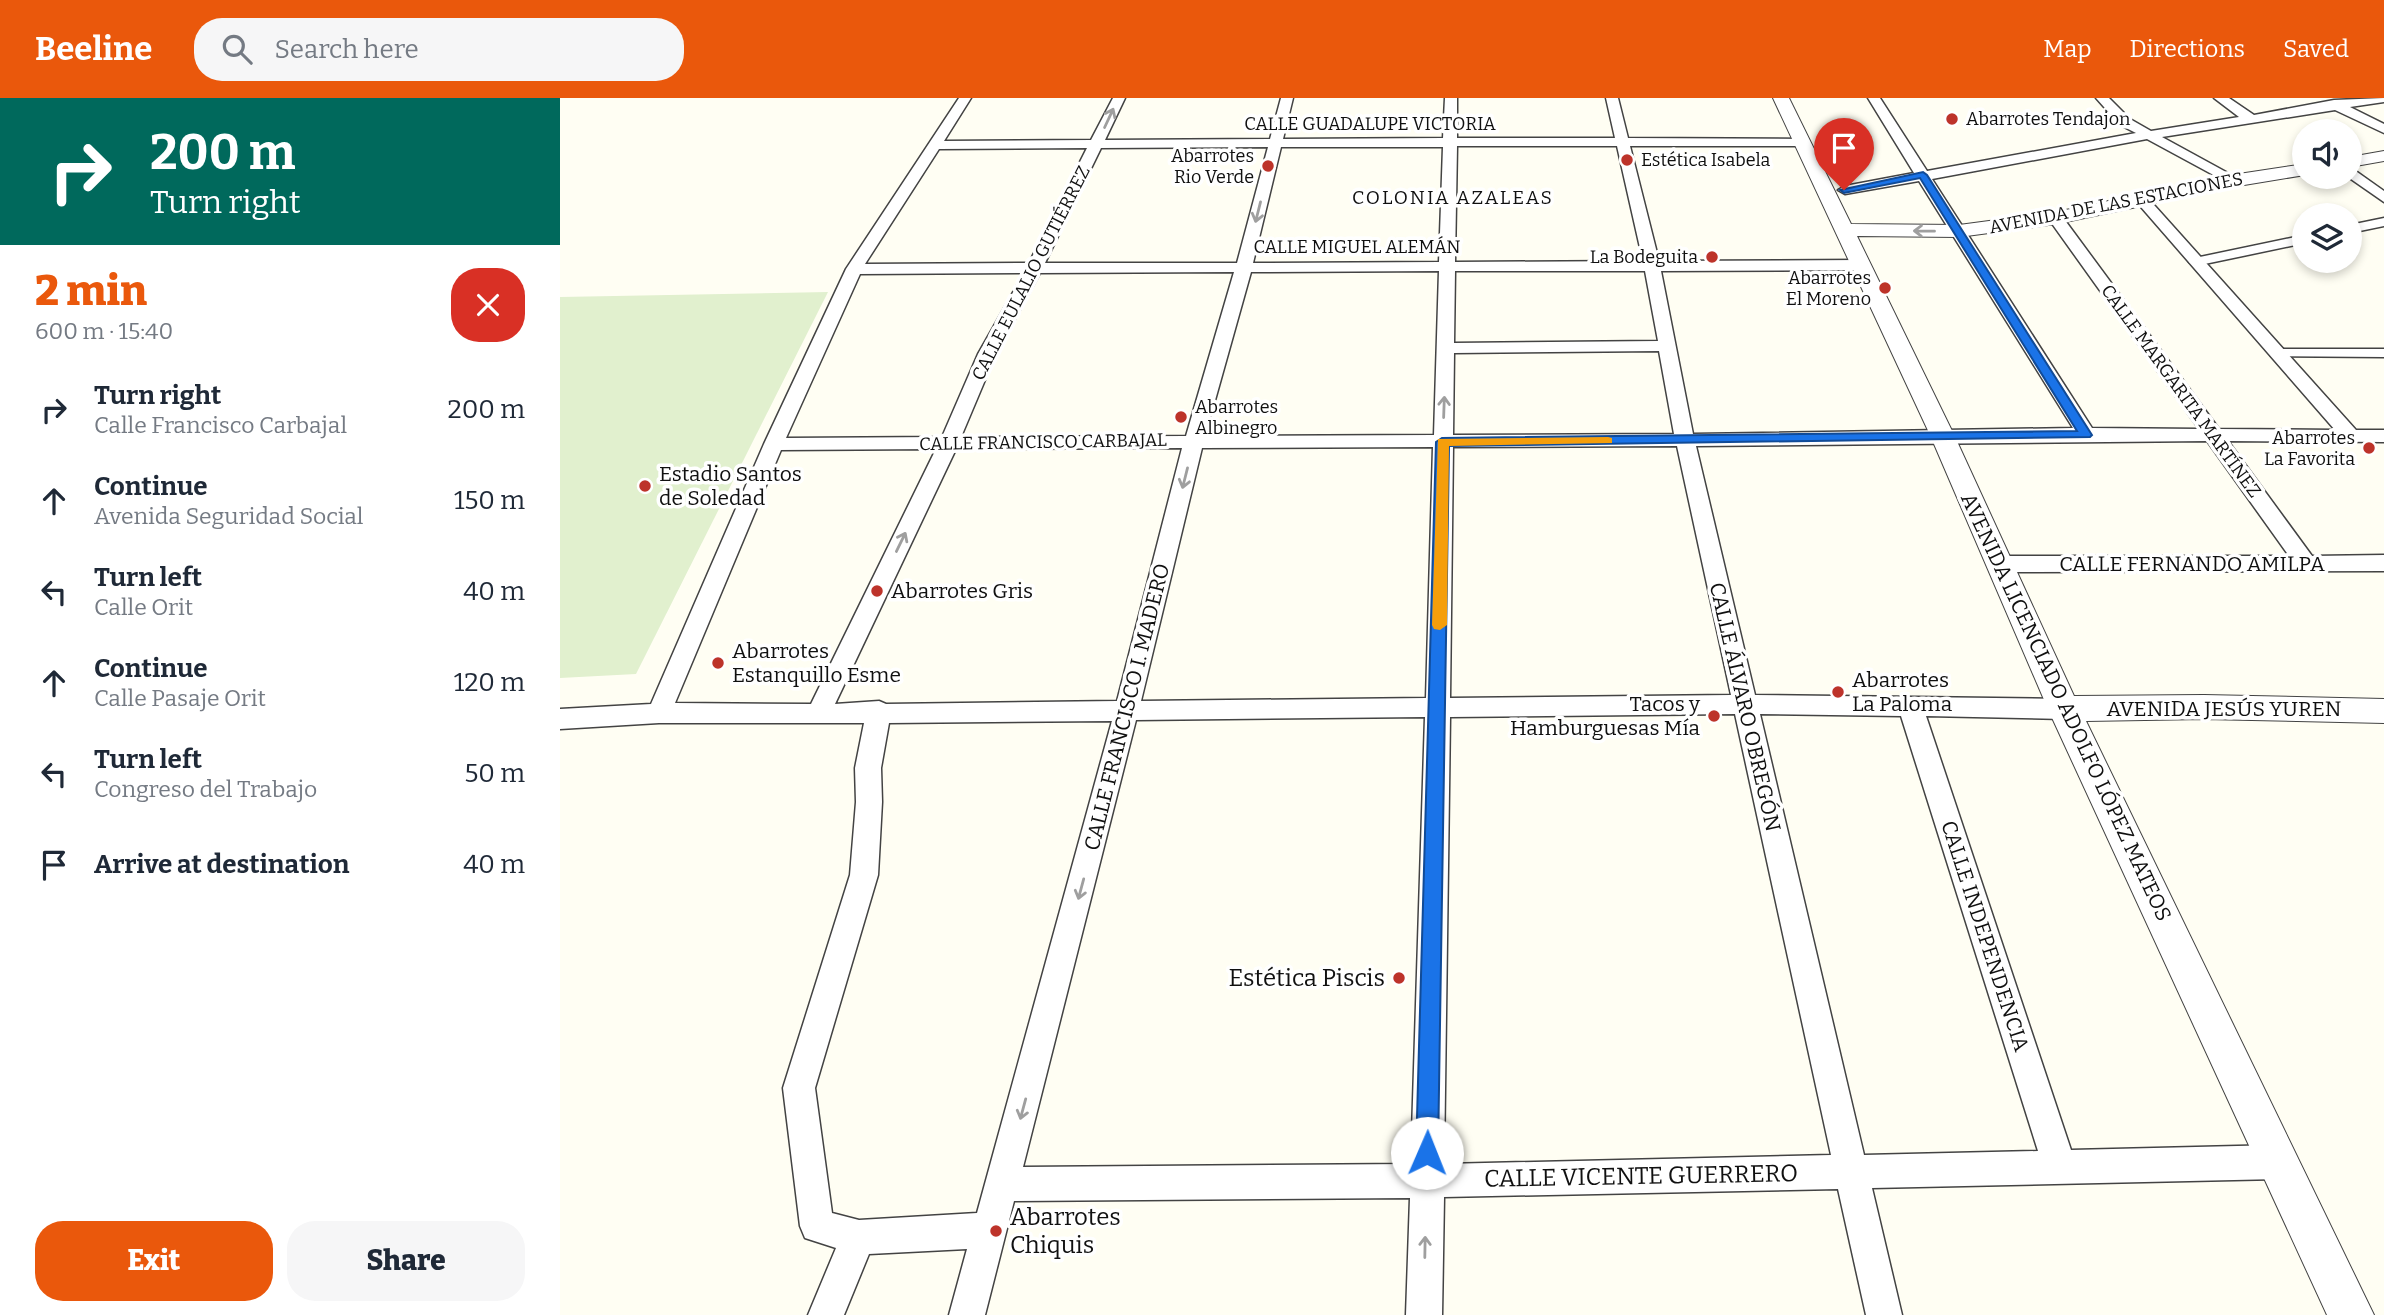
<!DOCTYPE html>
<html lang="en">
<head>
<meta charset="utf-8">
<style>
	:root { --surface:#fff; --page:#f6f6f7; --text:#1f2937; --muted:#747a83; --accent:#ea580c }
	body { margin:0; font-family:Bitter,serif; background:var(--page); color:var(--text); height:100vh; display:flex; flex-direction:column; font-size:26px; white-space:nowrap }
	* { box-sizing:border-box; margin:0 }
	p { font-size:23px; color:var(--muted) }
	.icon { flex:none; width:38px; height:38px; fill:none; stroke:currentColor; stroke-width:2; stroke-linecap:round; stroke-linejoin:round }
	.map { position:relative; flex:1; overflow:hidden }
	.drawer { display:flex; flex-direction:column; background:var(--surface); width:560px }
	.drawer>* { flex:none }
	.banner { background:#00695c; color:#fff; overflow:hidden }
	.fabs { position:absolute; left:1732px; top:21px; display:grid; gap:14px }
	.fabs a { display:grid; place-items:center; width:70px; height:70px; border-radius:50%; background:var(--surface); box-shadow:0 4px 10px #0003; font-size:35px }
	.pin { position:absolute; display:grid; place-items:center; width:60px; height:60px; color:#fff; margin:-72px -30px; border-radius:50% 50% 50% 0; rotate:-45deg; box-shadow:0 0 7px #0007 }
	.pin .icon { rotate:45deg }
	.me { position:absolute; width:77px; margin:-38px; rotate:1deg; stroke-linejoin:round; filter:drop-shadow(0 0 5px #0008) }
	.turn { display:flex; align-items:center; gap:24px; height:147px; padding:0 35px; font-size:32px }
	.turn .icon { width:91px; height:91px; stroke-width:2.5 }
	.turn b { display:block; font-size:49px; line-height:60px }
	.round { display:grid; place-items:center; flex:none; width:74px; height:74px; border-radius:28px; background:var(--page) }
	.summary { display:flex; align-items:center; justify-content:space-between; height:119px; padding:0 35px }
	h1 { font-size:42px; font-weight:800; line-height:52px; color:var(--accent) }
	.action { display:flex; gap:14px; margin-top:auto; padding:14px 35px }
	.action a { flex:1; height:80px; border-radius:28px; background:var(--accent); color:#fff; font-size:28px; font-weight:800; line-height:80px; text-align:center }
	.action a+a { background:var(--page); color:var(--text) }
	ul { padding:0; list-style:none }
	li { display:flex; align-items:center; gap:21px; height:91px; padding:0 35px }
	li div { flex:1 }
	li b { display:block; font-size:26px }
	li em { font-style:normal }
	header { display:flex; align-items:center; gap:42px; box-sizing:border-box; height:98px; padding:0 35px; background:var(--accent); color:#fff }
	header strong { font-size:33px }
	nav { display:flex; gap:38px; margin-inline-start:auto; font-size:24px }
	.search { width:490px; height:63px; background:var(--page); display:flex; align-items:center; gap:18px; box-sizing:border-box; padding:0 24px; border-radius:28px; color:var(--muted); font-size:26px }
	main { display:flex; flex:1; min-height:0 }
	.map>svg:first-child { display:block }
	.pitch { fill:#e1f0ce }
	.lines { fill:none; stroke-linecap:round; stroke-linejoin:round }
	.pedestrian-casing { stroke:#434343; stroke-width:3 }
	.minor-casing { stroke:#434343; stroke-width:3 }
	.tertiary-casing { stroke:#434343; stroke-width:2 }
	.pedestrian { fill:#fff; fill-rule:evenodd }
	.minor { fill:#fff; fill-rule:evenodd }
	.tertiary { fill:#fff; fill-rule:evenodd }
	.oneway { stroke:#9f9f9f }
	.route { fill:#1a73e8; stroke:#114b97; stroke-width:2 }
	.slow { fill:#f59e0b }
	.poi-dot { fill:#bd332a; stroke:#fff; stroke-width:2.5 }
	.labels { text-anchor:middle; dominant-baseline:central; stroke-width:7; stroke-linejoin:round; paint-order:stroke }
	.far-poi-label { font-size:18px; fill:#101010; stroke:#fff; text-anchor:end }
	.far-street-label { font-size:18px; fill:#101010; stroke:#fff }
	.far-neighbourhood-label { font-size:19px; letter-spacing:2px; fill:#101010; stroke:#fff }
	.poi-label { font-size:21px; fill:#101010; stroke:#fff; text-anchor:start }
	.street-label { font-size:21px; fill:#101010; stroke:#fff }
	.near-poi-label { font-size:24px; fill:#101010; stroke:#fff; text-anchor:end }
	.near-street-label { font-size:24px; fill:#101010; stroke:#fff }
</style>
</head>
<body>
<header>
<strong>Beeline</strong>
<div class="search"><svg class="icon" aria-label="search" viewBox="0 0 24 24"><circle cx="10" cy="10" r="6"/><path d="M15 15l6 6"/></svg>Search here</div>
<nav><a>Map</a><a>Directions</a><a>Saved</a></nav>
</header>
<main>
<section class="drawer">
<div class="banner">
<div class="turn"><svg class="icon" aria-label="right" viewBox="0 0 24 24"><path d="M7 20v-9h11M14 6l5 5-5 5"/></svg><div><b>200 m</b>Turn right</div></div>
</div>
<div class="summary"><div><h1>2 min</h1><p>600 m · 15:40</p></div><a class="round" style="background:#d93025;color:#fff"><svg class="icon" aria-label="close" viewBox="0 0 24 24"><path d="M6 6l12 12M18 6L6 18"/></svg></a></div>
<ul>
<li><svg class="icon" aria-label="right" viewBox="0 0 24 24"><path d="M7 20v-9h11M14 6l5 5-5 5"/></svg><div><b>Turn right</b><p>Calle Francisco Carbajal</p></div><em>200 m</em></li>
<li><svg class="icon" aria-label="ahead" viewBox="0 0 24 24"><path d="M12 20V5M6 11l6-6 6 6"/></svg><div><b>Continue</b><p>Avenida Seguridad Social</p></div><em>150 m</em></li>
<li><svg class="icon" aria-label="left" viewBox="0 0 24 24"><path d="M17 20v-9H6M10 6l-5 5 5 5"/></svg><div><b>Turn left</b><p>Calle Orit</p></div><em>40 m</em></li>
<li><svg class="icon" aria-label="ahead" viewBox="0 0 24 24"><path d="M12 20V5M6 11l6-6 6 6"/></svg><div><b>Continue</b><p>Calle Pasaje Orit</p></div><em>120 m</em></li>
<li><svg class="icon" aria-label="left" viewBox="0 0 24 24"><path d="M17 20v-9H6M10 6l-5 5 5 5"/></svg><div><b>Turn left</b><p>Congreso del Trabajo</p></div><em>50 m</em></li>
<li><svg class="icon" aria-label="arrive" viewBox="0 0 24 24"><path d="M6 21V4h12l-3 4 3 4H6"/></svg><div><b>Arrive at destination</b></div><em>40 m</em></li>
</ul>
<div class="action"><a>Exit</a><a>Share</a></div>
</section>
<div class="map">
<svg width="1824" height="1217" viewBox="0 0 1824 1217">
	<rect width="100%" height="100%" fill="#fffef3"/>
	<!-- pitch -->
	<path class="pitch" d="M268,194L76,576L0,580V199Z"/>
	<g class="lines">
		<!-- pedestrian casing -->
		<g class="pedestrian-casing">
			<g id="pedestrian">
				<path d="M1824,120V128L1790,135V127Z"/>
				<path d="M1745,137V145L1635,168L1629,164L1635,160Z"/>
				<path d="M1716,251H1824V259L1711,258V252Z"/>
			</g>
		</g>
		<!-- minor casing -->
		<g class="minor-casing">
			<g id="minor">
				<path d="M399,0H411L384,43L531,42L553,0H565L545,42L710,41L721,0H733L723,41L883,40L885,0H897V40H1055L1046,0H1058L1068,40L1248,41V47L1243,48H1070L1099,163L1301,162L1309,167L1301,172L1101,173L1133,336L1513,330L1359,83L1285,96L1278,92L1285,88L1354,75L1308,0H1320L1367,73L1576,35L1560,27L1536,0H1549L1570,21L1591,33L1679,19L1654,0H1669L1694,17L1774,2L1824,0V4L1790,9L1824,26V35L1775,12L1602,39L1677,80L1679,83L1672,87L1587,41L1372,81L1532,330L1639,331L1488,120L1496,115L1501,117L1659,331L1775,332L1574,101L1576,98H1586L1796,332H1824V344L1668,343L1752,458L1824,457V473L1441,474L1433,471L1430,466L1433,461L1441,458H1729L1647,343L1136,348L1195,597L1504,601L1513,604L1516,611L1513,618L1504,621L1366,618L1511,1052L1719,1047L1731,1052L1736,1064L1731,1076L1719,1081L1312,1090L1342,1217H1306L1278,1091L884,1099L882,1217H846L850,1100L454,1103L425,1217H389L407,1151L309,1156L284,1217H248L276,1150L245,1140L240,1128L223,990L290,777L296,704L295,670L304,625H99L0,631V611L91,606L204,346L286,171ZM897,48H1057L1083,163L895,164ZM708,49L677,165H485L541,50ZM721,49H883L879,164L693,165ZM527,50L469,165L305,166L379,51ZM879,173L874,337L645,338L691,174ZM895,173H1085L1098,243L894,245ZM674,174L626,338L401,339L436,256L480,175ZM464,175L418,256L382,339L226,340L300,176ZM1099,253L1114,336L893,337L894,255ZM1117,348L1171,597L890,600L893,349ZM873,349L866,600L581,603L642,350ZM622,350L557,603L326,606L319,603L275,606L396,351ZM376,351L251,606L115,605L221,352ZM1175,616L1271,1057L884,1066L890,619ZM1200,616L1341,618L1478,1053L1304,1057ZM865,619L851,1066L463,1069L576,622ZM552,623L417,1115L299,1122L272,1115L255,990L318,777L322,704L321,670L329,625Z"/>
				<path d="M1790,69L1824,93V104L1788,79Z"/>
			</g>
		</g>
		<!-- tertiary casing -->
		<g class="tertiary-casing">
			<g id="tertiary">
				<path d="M1213,0H1229L1291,126L1399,127L1496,114L1672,77L1745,66V77L1672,89L1496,126L1399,139L1297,138L1395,339L1514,598L1644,597L1824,601V625L1644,621L1526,623L1814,1217H1767L1488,611L1371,339Z"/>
				<path d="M1824,53V63L1790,69V59Z"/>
			</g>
		</g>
		<!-- pedestrian -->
		<use href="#pedestrian" class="pedestrian"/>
		<!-- minor -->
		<use href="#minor" class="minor"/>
		<!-- tertiary -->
		<use href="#tertiary" class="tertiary"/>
	</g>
	<!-- one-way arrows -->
	<defs><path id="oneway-shaft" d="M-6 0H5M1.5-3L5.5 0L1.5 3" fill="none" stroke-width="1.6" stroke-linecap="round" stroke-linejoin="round" transform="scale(1.75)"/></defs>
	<g class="oneway">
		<use href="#oneway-shaft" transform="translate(549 20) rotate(-65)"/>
		<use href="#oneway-shaft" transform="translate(698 114) rotate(104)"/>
		<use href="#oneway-shaft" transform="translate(1364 133) rotate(-179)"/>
		<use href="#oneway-shaft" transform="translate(884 309) rotate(-88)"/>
		<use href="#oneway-shaft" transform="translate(625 380) rotate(104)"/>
		<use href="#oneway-shaft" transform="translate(341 444) rotate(-64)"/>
		<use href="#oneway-shaft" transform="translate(521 791) rotate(105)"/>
		<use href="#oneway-shaft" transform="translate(463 1011) rotate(105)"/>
		<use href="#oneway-shaft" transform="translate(865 1149) rotate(-89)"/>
	</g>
	<!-- route -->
	<path class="route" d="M1363,74L1367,77L1532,337L1530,339L889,348L878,1055L875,1063L867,1066L860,1063L856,1055L876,344L882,340L1517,333L1360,80L1284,95L1280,92Z"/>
	<!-- slow -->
	<path class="slow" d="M1048,339L1052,340V345L889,348L887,527L880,532L874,531L872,527L878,341Z"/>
	<!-- markers -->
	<g class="poi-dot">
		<circle cx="1392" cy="21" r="7"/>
		<circle cx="1067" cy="62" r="7"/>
		<circle cx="708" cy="68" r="7"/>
		<circle cx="1152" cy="159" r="7"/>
		<circle cx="1325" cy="190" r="7"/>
		<circle cx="621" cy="319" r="7"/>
		<circle cx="1809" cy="350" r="7"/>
		<circle cx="85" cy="388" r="7"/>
		<circle cx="317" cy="493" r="7"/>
		<circle cx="158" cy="565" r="7"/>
		<circle cx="1278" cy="594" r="7"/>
		<circle cx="1154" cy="618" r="7"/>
		<circle cx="839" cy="880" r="7"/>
		<circle cx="436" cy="1133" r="7"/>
	</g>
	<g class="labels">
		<!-- far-poi labels -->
		<g class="far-poi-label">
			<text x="1406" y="21" text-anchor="start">Abarrotes Tendajon</text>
			<text x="694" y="58">Abarrotes<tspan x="694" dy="21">Rio Verde</tspan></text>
			<text x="1081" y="62" text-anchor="start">Estética Isabela</text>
			<text x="1138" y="159">La Bodeguita</text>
			<text x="1311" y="180">Abarrotes<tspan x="1311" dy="21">El Moreno</tspan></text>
			<text x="635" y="309" text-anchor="start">Abarrotes<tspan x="635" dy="21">Albinegro</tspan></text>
			<text x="1795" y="340">Abarrotes<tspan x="1795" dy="21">La Favorita</tspan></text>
		</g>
		<!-- far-street labels -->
		<g class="far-street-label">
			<text x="810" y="26">CALLE GUADALUPE VICTORIA</text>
			<text transform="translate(1556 105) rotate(-11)">AVENIDA DE LAS ESTACIONES</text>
			<text x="797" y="149">CALLE MIGUEL ALEMÁN</text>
			<text transform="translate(471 175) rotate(-63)">CALLE EULALIO GUTIÉRREZ</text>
			<text transform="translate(1621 293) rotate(54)">CALLE MARGARITA MARTÍNEZ</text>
			<text transform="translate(483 344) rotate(-1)">CALLE FRANCISCO CARBAJAL</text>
		</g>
		<!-- far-neighbourhood labels -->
		<g class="far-neighbourhood-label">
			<text x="893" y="99">COLONIA AZALEAS</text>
		</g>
		<!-- poi labels -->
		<g class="poi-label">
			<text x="99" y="376">Estadio Santos<tspan x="99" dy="24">de Soledad</tspan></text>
			<text x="331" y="493">Abarrotes Gris</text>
			<text x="172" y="553">Abarrotes<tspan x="172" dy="24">Estanquillo Esme</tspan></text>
			<text x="1292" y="582">Abarrotes<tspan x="1292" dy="24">La Paloma</tspan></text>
			<text x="1140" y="606" text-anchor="end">Tacos y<tspan x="1140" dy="24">Hamburguesas Mía</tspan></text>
		</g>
		<!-- street labels -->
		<g class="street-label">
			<text x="1632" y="466">CALLE FERNANDO AMILPA</text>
			<text transform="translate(567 609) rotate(-76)">CALLE FRANCISCO I. MADERO</text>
			<text transform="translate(1185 609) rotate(77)">CALLE ÁLVARO OBREGÓN</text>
			<text transform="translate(1506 609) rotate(65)">AVENIDA LICENCIADO ADOLFO LÓPEZ MATEOS</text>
			<text x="1664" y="611">AVENIDA JESÚS YUREN</text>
			<text transform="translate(1425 838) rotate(72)">CALLE INDEPENDENCIA</text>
		</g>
		<!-- near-poi labels -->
		<g class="near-poi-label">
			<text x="825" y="880">Estética Piscis</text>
			<text x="450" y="1119" text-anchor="start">Abarrotes<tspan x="450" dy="28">Chiquis</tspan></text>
		</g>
		<!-- near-street labels -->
		<g class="near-street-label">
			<text transform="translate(1081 1078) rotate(-1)">CALLE VICENTE GUERRERO</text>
		</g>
	</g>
</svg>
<div class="fabs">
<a><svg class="icon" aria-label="sound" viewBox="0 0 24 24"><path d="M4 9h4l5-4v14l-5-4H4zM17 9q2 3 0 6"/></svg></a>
<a><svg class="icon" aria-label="layers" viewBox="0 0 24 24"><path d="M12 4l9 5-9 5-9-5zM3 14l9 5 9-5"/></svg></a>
</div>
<div class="pin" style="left:1284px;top:92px;background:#d93025"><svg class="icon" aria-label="arrive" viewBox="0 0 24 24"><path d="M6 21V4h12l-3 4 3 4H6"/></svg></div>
<svg class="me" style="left:867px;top:1055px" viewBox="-20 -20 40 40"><circle r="19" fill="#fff"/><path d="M0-13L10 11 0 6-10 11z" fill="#1a73e8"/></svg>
</div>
</main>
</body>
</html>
